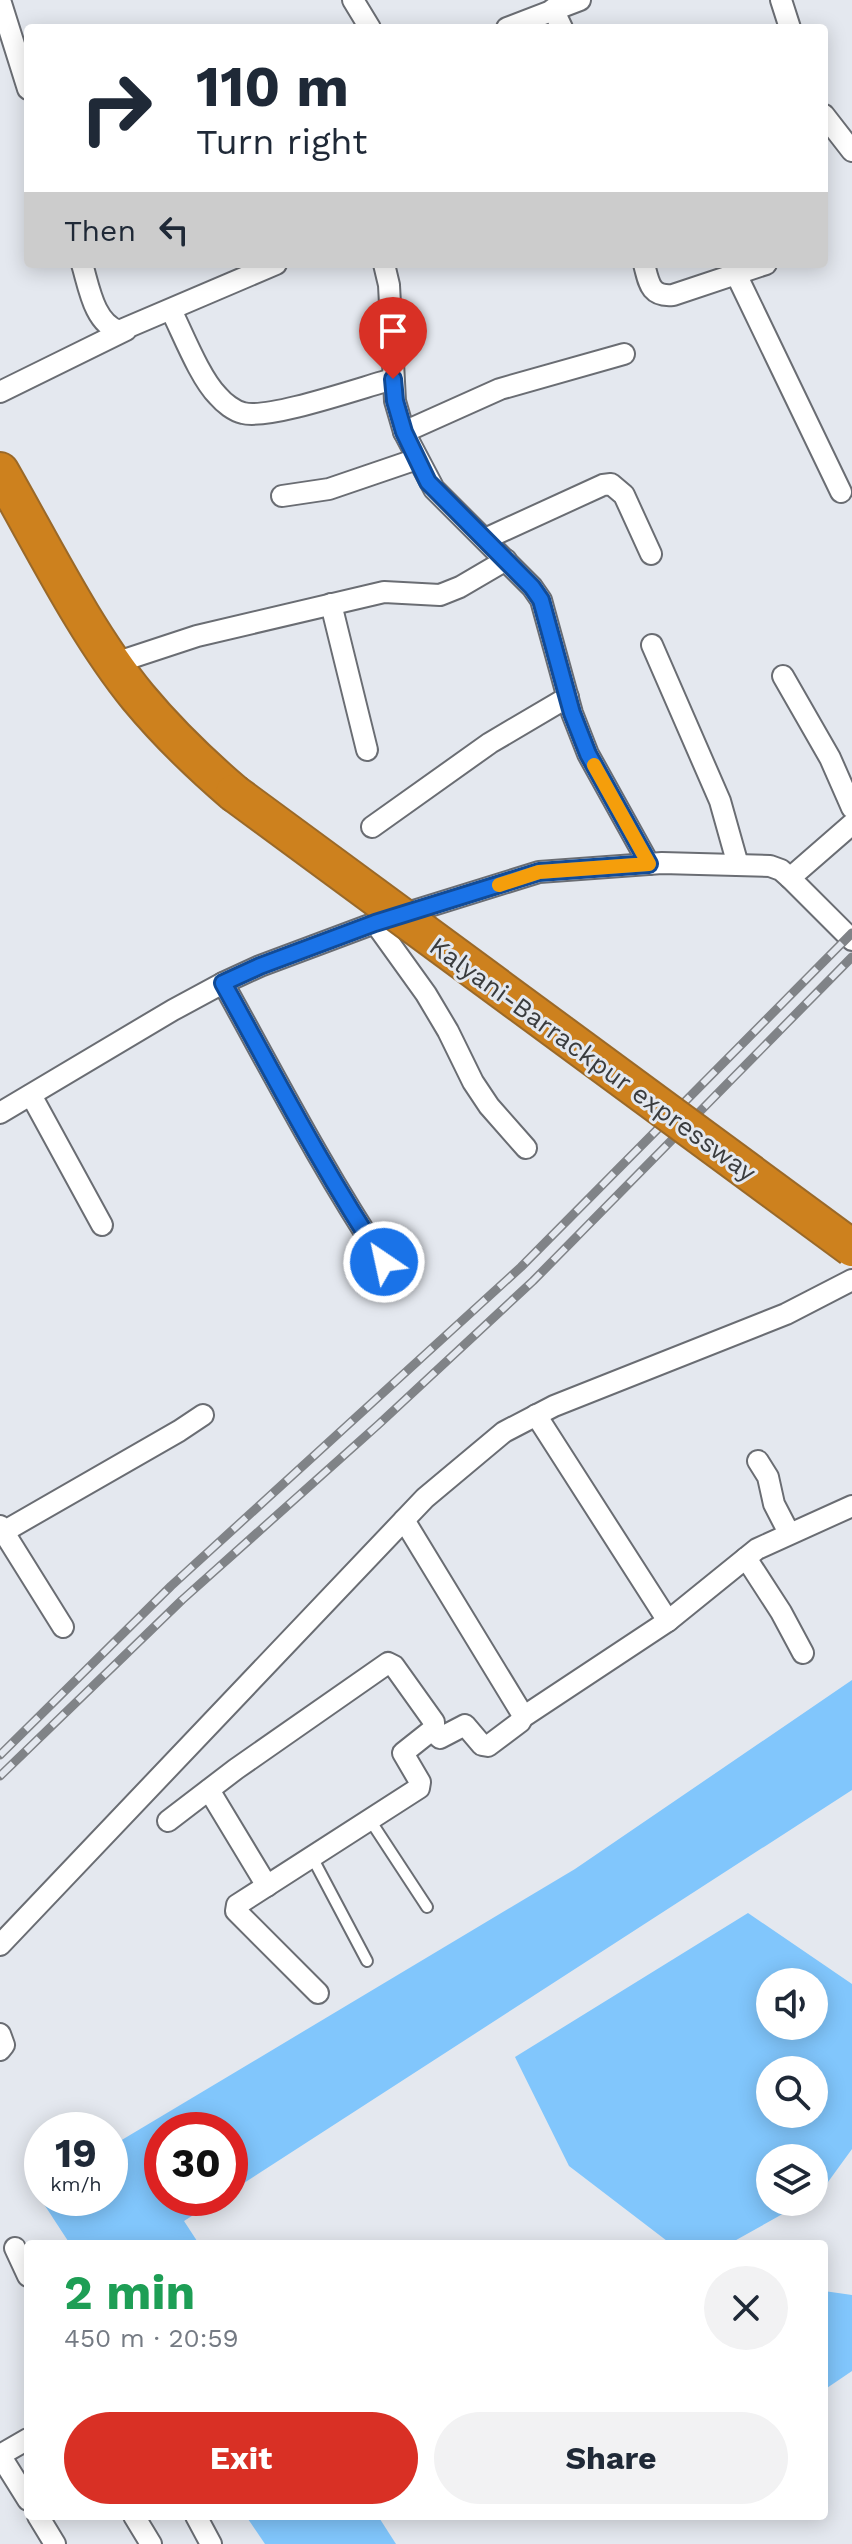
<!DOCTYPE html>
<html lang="en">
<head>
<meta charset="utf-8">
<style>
	:root { --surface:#fff; --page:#f2f2f3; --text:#1f2937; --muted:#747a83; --accent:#d93025 }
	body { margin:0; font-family:"Work Sans",sans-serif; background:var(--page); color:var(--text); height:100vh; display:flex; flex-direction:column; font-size:30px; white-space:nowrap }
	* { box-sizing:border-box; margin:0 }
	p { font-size:26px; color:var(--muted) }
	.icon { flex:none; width:44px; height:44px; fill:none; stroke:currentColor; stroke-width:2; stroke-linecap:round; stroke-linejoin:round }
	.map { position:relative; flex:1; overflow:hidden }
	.details { position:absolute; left:24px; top:2240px; width:804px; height:280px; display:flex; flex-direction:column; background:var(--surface); border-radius:8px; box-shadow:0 4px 20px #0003 }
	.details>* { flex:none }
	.top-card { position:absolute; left:24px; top:24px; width:804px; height:244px; border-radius:8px; box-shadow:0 4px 20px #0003; background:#fff; color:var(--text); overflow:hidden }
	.tools { position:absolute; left:756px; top:1968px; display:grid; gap:16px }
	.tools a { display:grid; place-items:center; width:72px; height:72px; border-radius:50%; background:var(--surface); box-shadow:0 4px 20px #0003; font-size:40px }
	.speed { position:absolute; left:24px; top:2112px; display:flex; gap:16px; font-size:40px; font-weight:700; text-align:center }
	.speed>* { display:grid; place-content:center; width:104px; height:104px; border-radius:50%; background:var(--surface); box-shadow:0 4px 20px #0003; line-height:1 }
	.speed small { font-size:20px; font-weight:400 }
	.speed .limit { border:12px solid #d22; background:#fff; color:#111 }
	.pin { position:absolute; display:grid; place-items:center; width:68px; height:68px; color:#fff; margin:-82px -34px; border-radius:50% 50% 50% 0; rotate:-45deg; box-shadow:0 0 8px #0007 }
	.pin .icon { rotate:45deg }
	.me { position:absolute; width:88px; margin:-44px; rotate:326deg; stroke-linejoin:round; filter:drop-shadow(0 0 6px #0008) }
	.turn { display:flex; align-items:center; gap:28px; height:168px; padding:0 40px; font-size:36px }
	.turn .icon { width:104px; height:104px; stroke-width:2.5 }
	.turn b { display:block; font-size:56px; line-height:68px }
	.then { display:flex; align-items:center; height:76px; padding:0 40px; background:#0003; gap:16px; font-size:30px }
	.round { display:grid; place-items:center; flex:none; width:84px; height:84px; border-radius:42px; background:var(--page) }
	.overview { display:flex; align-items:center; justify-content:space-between; height:136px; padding:0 40px }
	h1 { font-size:48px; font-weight:700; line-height:60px; color:#1e9e55 }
	.button { display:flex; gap:16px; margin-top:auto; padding:16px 40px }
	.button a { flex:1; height:92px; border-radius:48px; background:var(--accent); color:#fff; font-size:32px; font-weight:700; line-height:92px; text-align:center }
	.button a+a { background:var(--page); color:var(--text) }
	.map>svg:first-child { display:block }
	.water { fill:#81c6fc; fill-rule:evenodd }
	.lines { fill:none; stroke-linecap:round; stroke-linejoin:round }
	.lane-casing { stroke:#6a6d73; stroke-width:14 }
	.street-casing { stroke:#6a6d73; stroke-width:24 }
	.highway-casing { stroke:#9a6929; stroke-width:40 }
	.lane { stroke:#fff; stroke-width:10 }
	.street { stroke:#fff; stroke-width:20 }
	.highway { stroke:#cd811e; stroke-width:36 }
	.rail-casing { stroke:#808387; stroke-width:9 }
	.rail { stroke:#e4e8ef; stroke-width:6; stroke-dasharray:18; stroke-linecap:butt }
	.highway-bridge-casing { stroke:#9a6929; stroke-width:40; stroke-linecap:butt }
	.highway-bridge { stroke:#cd811e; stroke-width:36 }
	.route-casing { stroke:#114b97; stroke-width:20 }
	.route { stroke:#1a73e8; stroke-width:14 }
	.slow { stroke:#f59e0b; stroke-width:14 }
	.labels { text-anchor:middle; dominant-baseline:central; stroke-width:6; stroke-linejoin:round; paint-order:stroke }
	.street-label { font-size:26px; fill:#3a3c3e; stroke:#e4e8ef }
</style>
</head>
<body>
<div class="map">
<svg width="852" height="2544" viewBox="0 0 852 2544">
	<rect width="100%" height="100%" fill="#e4e8ef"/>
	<!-- water -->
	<g class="water">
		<path d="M852,1680V1790L230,2192V2130H162V2198H220L184,2221L199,2244H70L36,2192L42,2188V2198H110V2147L575,1869Z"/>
		<path d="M748,1913L852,1984V2149L820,2193L814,2197V2158H770V2202H804L729,2244H671L569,2166L515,2057ZM770,1982H814V2026H770ZM770,2070H814V2114H770Z"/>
		<path d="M824,2291L852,2295V2371L824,2390Z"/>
		<path d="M246,2516H378L396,2544H265Z"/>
	</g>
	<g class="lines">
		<!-- lane casing -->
		<g class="lane-casing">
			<g id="lane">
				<path d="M370,1820L427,1907"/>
				<path d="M312,1857L367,1961"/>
			</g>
		</g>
		<!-- street casing -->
		<g class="street-casing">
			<g id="street">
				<path d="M0,0L28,89"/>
				<path d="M353,0L370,28"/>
				<path d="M781,0L790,28"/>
				<path d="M553,9L562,28"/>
				<path d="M507,28L580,0"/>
				<path d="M824,115L852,151"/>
				<path d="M82,264C89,287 94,323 119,331L276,264"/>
				<path d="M384,264L389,285L395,401L404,432L434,489L532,587L541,600L572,713L588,754L649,864"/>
				<path d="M644,264C649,283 650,297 673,295L766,264"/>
				<path d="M736,274L841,492"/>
				<path d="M171,310C183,334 200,378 218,396C224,403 234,411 243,413C269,420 363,387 393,379"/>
				<path d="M0,392L126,330"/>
				<path d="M404,432L500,389L624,354"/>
				<path d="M282,496L329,489L417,459"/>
				<path d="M485,539L603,485L611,484L624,495L651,554"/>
				<path d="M331,604L367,750"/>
				<path d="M652,645L720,801L738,865"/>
				<path d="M115,663L197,636L384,592L440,595L460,587L506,560"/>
				<path d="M783,676L830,758L852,808"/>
				<path d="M372,827L490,743L568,697"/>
				<path d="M790,878L852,824"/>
				<path d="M375,923L426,994L448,1031L473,1082L489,1106L526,1148"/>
				<path d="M223,983C275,1077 324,1172 384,1262"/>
				<path d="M31,1095L102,1225"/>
				<path d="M0,1113L173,1010L223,983L260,966L375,923L539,872L662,863L770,866L781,870L790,878L852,940"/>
				<path d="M536,1415L668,1621"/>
				<path d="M758,1461L768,1477L774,1504L789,1533"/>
				<path d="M404,1520L521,1712L526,1715L668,1621L757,1549L852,1506"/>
				<path d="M0,1526L63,1627"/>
				<path d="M3,1532L179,1431L203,1415"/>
				<path d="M746,1558L781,1612L803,1653"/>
				<path d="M209,1790L267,1886"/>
				<path d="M168,1821L236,1769L388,1663L394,1666L434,1722V1731"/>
				<path d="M0,1945L425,1498L504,1432L554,1406L786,1314L852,1280"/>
				<path d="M318,1993L236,1911L237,1905L419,1788L420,1782L403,1753L432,1730L440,1738L465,1725L482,1745L488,1746L520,1722L524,1715"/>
				<path d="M0,2034L4,2045L0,2050"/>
				<path d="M15,2248L28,2276"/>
				<path d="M0,2455L28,2500"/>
				<path d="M0,2455L28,2439"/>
				<path d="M38,2516L55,2544"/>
				<path d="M134,2516L151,2544"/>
				<path d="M196,2516L211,2544"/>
			</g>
		</g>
		<!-- highway casing -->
		<g class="highway-casing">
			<path id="highway" d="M0,471C42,544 85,632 138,697C167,732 199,763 234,793"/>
		</g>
		<!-- lane -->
		<use href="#lane" class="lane"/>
		<!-- street -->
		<use href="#street" class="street"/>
		<!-- highway -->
		<use href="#highway" class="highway"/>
		<!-- rail casing -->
		<g class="rail-casing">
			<g id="rail">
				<path d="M0,1755L171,1586L521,1267L852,933"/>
				<path d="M0,1776L182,1600L379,1424L533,1281L852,957"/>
			</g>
		</g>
		<!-- rail -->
		<use href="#rail" class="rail"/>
		<!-- highway-bridge casing -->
		<g class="highway-bridge-casing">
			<path id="highway-bridge" d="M234,793L852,1248"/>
		</g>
		<!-- highway-bridge -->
		<use href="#highway-bridge" class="highway-bridge"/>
	</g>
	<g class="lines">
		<!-- route casing -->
		<g class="route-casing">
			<path id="route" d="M384,1262C324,1172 275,1077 223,983L260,966L375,923L539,872L649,864L588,754L572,713L541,600L532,587L428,482L404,432L395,401L393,379"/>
		</g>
		<!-- route -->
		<use href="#route" class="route"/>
		<!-- slow -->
		<path class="slow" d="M499,885L539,872L649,864L594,765"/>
	</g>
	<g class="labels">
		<!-- street labels -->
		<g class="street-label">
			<text transform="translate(593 1059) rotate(36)">Kalyani-Barrackpur expressway</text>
		</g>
	</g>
</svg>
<div class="tools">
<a><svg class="icon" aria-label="sound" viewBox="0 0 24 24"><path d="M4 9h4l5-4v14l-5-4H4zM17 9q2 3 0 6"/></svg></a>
<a><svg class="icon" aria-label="search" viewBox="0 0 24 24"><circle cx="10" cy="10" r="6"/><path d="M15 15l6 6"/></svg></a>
<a><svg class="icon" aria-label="layers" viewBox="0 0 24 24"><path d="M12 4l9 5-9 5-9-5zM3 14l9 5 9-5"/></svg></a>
</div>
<div class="speed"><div>19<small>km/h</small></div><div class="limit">30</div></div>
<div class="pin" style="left:393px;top:379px;background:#d93025"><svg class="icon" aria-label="arrive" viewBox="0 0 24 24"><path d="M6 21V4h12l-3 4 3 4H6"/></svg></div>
<svg class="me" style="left:384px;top:1262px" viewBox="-20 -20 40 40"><circle r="17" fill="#1a73e8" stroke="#fff" stroke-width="3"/><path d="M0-11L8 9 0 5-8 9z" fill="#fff"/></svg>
<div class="top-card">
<div class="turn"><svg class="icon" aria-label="right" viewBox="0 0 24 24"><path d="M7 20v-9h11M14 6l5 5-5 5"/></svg><div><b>110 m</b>Turn right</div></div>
<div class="then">Then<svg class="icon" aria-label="left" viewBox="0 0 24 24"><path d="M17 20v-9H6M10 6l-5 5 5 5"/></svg></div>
</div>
<section class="details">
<div class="overview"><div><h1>2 min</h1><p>450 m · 20:59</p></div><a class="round"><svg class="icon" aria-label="close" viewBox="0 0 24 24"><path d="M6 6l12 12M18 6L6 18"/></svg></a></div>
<div class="button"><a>Exit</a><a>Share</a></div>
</section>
</div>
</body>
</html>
